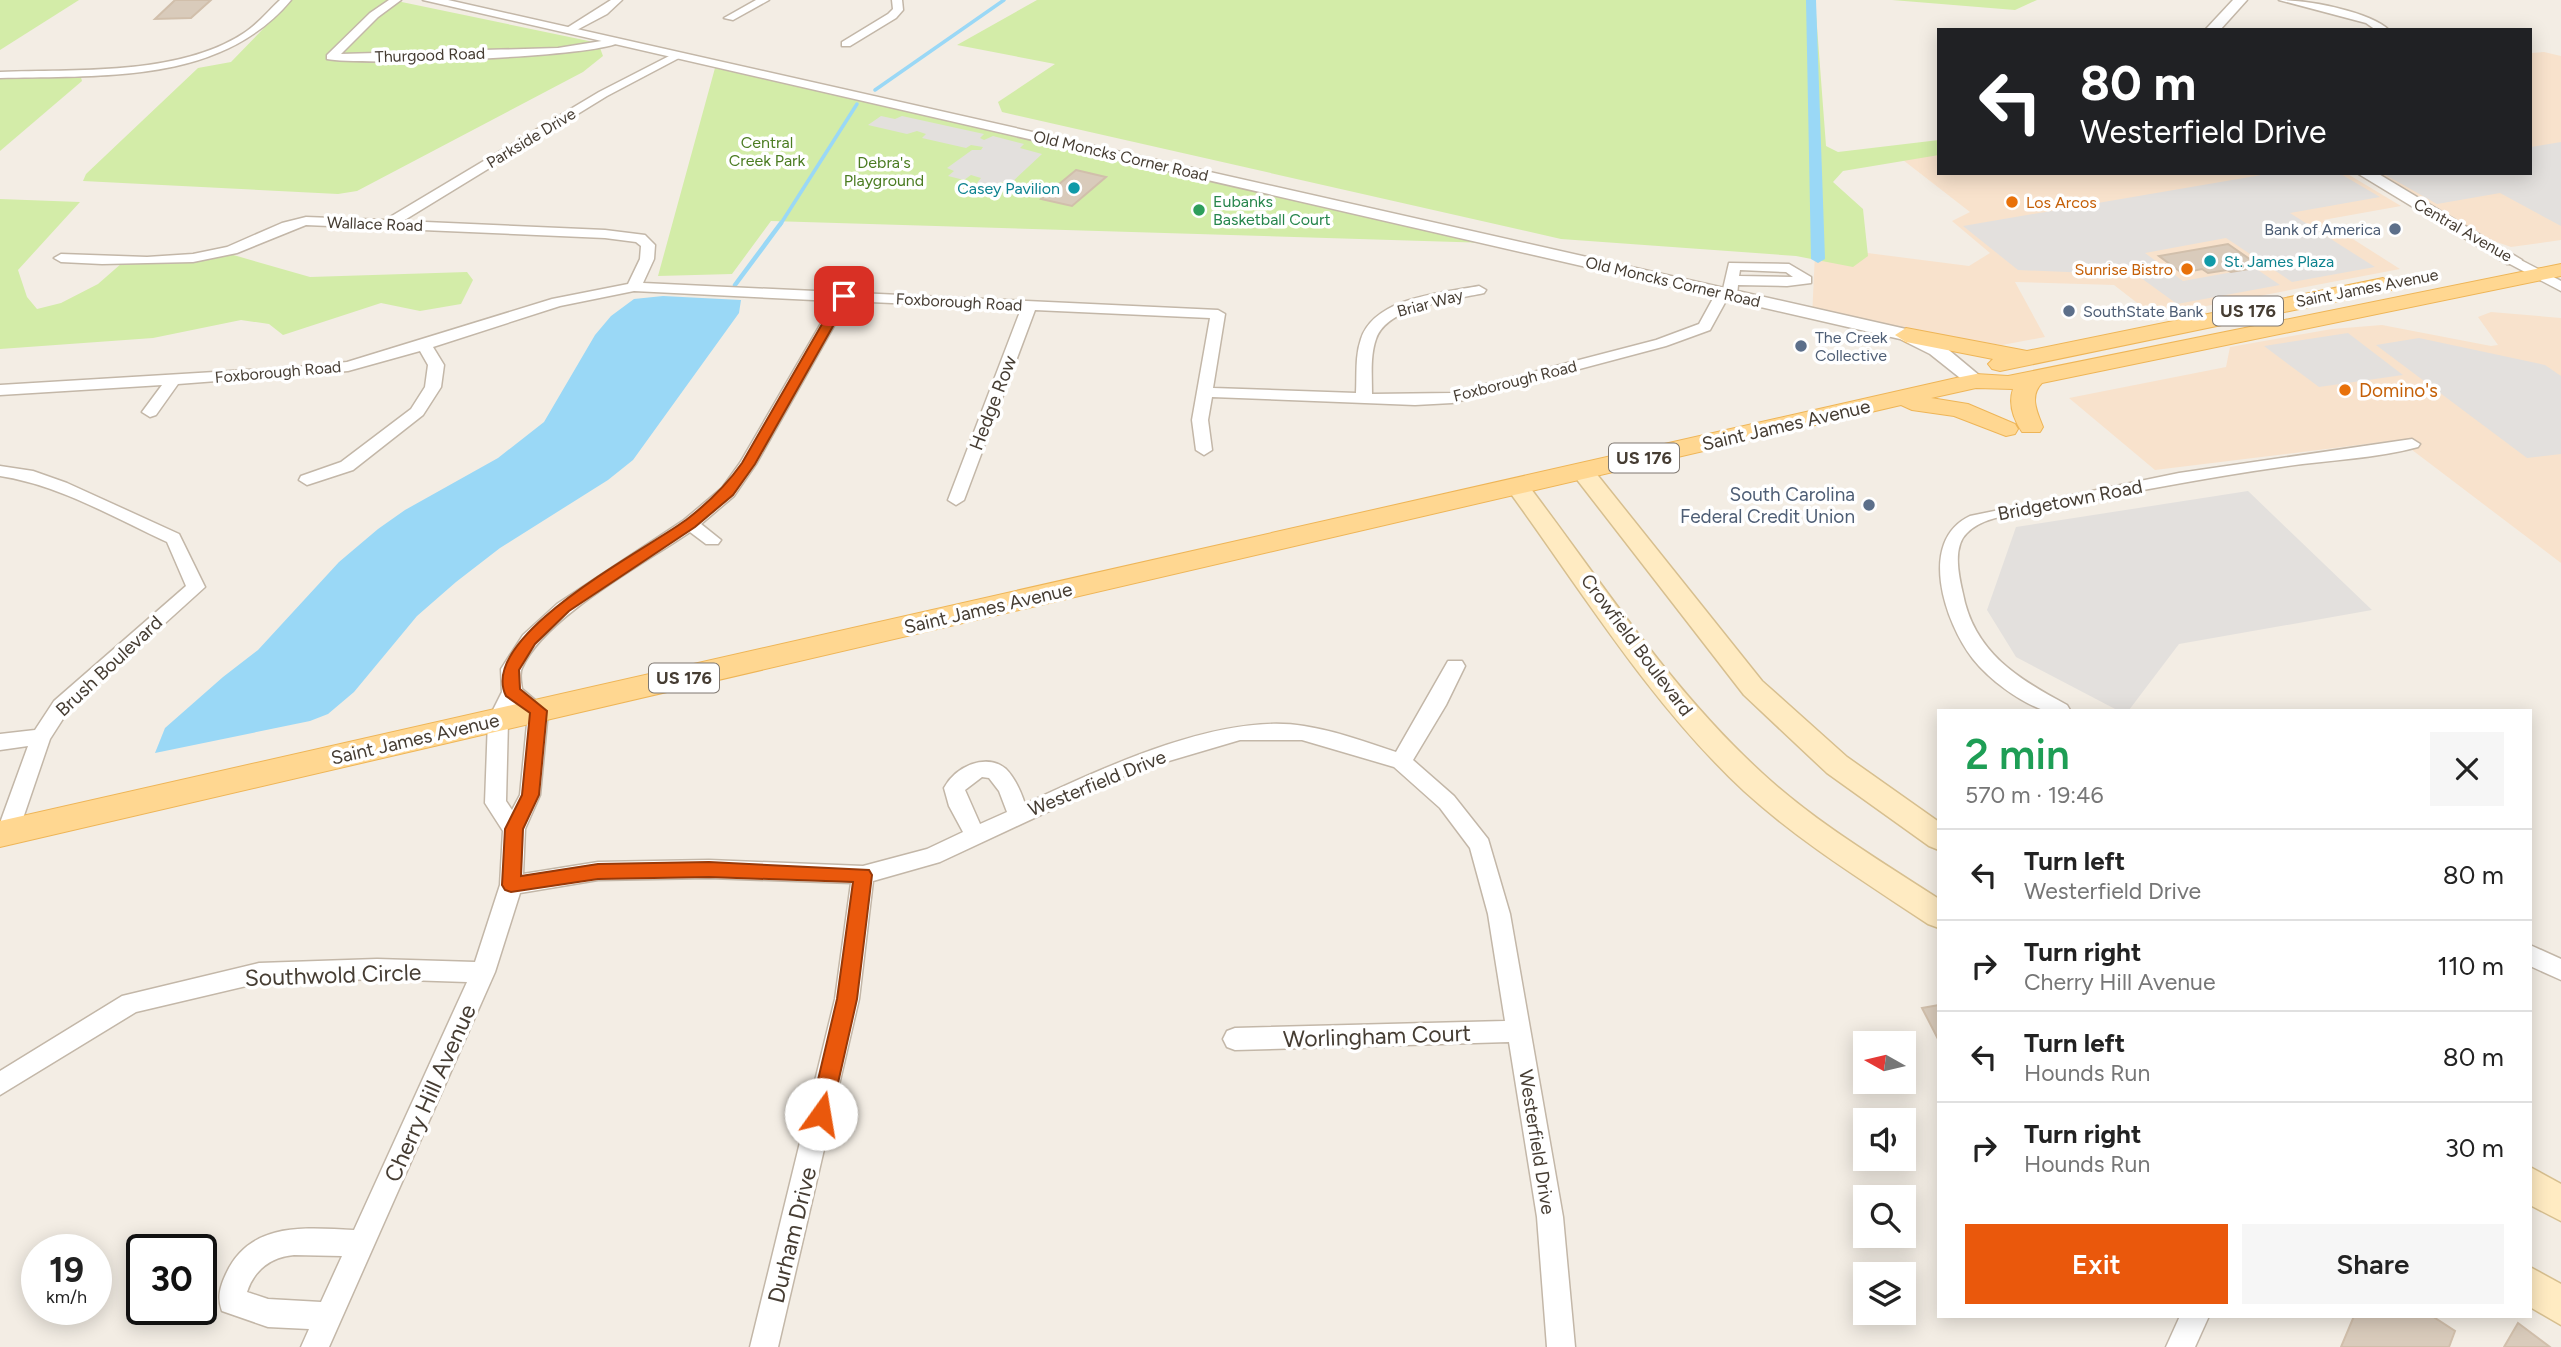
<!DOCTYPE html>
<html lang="en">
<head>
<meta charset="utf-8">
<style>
	:root { --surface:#fff; --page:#f6f6f6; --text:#222; --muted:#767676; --line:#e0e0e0; --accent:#ea580c }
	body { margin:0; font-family:Figtree,sans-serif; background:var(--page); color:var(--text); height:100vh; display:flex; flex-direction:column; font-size:26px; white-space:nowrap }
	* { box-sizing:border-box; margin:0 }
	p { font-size:23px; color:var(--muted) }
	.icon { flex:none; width:38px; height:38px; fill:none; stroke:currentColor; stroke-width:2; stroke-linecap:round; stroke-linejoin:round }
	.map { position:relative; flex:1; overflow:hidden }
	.side { position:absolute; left:1937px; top:709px; width:595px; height:609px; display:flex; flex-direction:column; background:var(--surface); border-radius:0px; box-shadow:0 4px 18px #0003 }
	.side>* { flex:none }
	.top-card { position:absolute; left:1937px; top:28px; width:595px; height:147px; border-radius:0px; box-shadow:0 4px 18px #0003; background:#202124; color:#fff; overflow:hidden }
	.needle { width:46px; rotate:278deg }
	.tools { position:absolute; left:1853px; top:1031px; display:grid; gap:14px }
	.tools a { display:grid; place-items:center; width:63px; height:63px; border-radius:0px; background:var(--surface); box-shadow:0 4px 18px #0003; font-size:35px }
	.speed { position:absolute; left:21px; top:1234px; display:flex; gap:14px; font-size:35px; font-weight:700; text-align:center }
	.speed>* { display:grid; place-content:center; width:91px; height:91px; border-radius:50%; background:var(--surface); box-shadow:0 4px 18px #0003; line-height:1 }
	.speed small { font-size:18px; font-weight:400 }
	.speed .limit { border:4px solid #111; border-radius:10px; background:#fff; color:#111 }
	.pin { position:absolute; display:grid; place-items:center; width:60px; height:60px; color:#fff; margin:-30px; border-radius:14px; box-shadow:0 4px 10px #0006 }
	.me { position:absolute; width:77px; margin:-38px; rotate:13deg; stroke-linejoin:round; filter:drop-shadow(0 0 5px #0008) }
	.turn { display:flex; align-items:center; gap:24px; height:147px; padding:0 28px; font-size:32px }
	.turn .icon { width:91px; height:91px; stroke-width:2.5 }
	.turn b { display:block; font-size:49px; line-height:60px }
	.round { display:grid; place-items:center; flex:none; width:74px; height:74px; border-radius:0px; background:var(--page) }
	.headline { display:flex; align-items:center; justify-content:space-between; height:119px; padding:0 28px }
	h1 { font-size:42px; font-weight:600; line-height:52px; color:#1e9e55 }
	.action { display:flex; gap:14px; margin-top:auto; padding:14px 28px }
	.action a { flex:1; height:80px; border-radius:0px; background:var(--accent); color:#fff; font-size:28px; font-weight:600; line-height:80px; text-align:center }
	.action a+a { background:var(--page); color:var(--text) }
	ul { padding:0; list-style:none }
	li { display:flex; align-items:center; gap:21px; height:91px; padding:0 28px; border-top:2px solid var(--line) }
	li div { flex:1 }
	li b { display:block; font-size:26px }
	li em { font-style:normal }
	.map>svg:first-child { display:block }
	.commercial { fill:#f8e2cc }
	.green { fill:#d3eca8 }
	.parking { fill:#e3e0dd }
	.water { fill:#9ad8f6 }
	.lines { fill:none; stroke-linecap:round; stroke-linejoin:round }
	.stream-far1 { stroke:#9ad8f6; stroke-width:3.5 }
	.stream { stroke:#9ad8f6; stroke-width:4.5 }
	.canal { fill:#9ad8f6; fill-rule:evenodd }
	.building { fill:#d9cbbb; stroke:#d1bfab; stroke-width:2 }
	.minor-casing { stroke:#c3b7a8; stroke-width:3 }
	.tertiary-casing { stroke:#c3b7a8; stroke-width:3 }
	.secondary-casing { stroke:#d7bf8f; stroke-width:3 }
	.primary-casing { stroke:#eeb557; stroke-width:2 }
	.minor { fill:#fff; fill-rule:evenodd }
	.tertiary { fill:#fff; fill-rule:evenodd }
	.secondary { fill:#ffebc2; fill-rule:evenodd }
	.primary { fill:#ffd791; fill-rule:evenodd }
	.route { fill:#ea580c; stroke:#983908; stroke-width:2 }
	.culture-dot { fill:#0f9aa8; stroke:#fff; stroke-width:2.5 }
	.food-dot { fill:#e8710a; stroke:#fff; stroke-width:2.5 }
	.leisure-dot { fill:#2e9e5b; stroke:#fff; stroke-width:2.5 }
	.service-dot { fill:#5c6f8a; stroke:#fff; stroke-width:2.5 }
	.labels { text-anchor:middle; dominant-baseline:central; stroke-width:7; stroke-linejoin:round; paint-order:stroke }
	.far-street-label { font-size:16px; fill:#463d33; stroke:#fff }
	.far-park-label { font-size:16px; fill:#4b7c22; stroke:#fff }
	.far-culture-label { font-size:16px; fill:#0d838f; stroke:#fff; text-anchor:end }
	.far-leisure-label { font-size:16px; fill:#27864d; stroke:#fff; text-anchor:start }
	.far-food-label { font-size:16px; fill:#c56008; stroke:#fff; text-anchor:start }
	.far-service-label { font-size:16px; fill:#4e5e75; stroke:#fff; text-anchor:start }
	.shield { fill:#fff; stroke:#7e7770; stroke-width:2 }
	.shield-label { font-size:18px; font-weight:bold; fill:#463d33 }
	.food-label { font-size:19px; fill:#c56008; stroke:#fff; text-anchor:start }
	.street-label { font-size:19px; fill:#463d33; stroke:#fff }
	.service-label { font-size:19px; fill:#4e5e75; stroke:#fff; text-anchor:end }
	.near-street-label { font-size:23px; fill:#463d33; stroke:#fff }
</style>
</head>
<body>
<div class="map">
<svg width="2561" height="1347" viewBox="0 0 2561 1347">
	<rect width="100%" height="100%" fill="#f3ede4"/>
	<!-- commercial -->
	<g class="commercial">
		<path d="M2544,52L2561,56V240L2511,247L2488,239L2374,173H2530L2531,53Z"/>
		<path d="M1939,154V173H2346L2401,206L2323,220L2400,269L2154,316L2114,285L2015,282L2045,337L2002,345L1812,318L1815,253L1844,250L1969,266L1990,253L1952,221L1970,212L1903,160Z"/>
		<path d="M2491,312L2561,318V563L2399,440L2155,470L2069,398L2226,367L2230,347L2332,329L2382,325L2491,346L2498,345L2478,317Z"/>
	</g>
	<!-- green -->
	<g class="green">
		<path d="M0,0H79L0,50Z"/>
		<path d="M291,0H392L608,45L600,48L603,56L583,72L357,191L338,194L83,181L86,174L198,68L231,62Z"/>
		<path d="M1037,0H1815L1826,146L1838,152L1939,140V155L1843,171L1833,182L1863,209L1868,256L1853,267L1796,256L1561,239L1002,112L998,102L1055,64L957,45Z"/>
		<path d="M1892,0H2037L2015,10Z"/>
		<path d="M715,68L1489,243L771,221L732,274L658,276Z"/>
		<path d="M80,74L82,81L0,151V79Z"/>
		<path d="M0,199L80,202L18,270L27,297L37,309L61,303L98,284L122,263L230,254L310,277L467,272L473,280L461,304L420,311L381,303L283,335L269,324L241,320L153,338L0,349Z"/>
	</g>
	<!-- parking -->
	<g class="parking">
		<path d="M881,116L895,119L902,116L984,134L980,138L984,140L993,136L1024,144L1020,148L1042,154L1011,183L1002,182L994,187L977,183L981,178L971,175L964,180L948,176L954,171L947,168L972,150H981L983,147L971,145L966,148L922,138L926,134L917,131L907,134L868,125Z"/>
		<path d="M2561,142V226L2500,193L2437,204L2382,173H2530L2531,147Z"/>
		<path d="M2273,173H2339L2380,197L2290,213L2375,267L2292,282L2226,238L2145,253L2183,281L2255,268L2280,285L2177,304L2137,275L2018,270L1963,226Z"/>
		<path d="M2348,333L2403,375L2319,387L2264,346Z"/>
		<path d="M2419,338L2545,365L2561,376V454L2527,458L2376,345Z"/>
		<path d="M2248,491L2372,610L2179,644L2129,710H2117L2016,657L1987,610L2016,527Z"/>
	</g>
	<!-- water -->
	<path class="water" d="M663,296L741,300L739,313L633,460L608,480L500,548L456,582L417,616L354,692L328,714L310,721L155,753L165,728L223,677L258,650L339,562L378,529L405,510L498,458L544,422L595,335L611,316L634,299Z"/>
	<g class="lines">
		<!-- stream-far1 -->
		<g class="stream-far1">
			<path d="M875,90L1004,0"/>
			<path d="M780,225L857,104"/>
		</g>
		<!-- stream -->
		<path class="stream" d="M735,285L781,223"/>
		<!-- canal -->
		<path class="canal" d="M1806,0H1816L1825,259L1818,263L1811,259Z"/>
	</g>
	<!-- building -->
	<g class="building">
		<path d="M175,0H211L191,18L155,19Z"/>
		<path d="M1076,170L1106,177L1072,206L1041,199Z"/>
		<path d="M2228,244L2261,267L2231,272L2227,270L2208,273L2202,269L2182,273L2159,256Z"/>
		<path d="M1939,1005V1041L1922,1008Z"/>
		<path d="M2354,1316H2432L2455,1331L2449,1347H2341Z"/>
		<path d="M2518,1323L2550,1347H2504Z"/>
	</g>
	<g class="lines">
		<!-- minor casing -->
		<g class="minor-casing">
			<g id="minor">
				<path d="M280,0H291C220,85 101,75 0,78V72C75,69 179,76 244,33C258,24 268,11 280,0Z"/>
				<path d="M389,0H401L378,17L341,54L558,48L614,39L620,42C599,57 360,66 327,59V55L370,13Z"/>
				<path d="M611,0H622L607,14L571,33L562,31Z"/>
				<path d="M756,0H769L733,20L724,18Z"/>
				<path d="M892,0H902L903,10L896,18L850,46H842V42L888,14L893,9Z"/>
				<path d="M2279,0C2307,0 2369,11 2389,30H2376L2366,23Z"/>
				<path d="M675,53L679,54V58L607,96L403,221L605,230L645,235L655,245L654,259L643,283L1218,310L1225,314L1213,388L1356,393C1357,375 1355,356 1361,339C1375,297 1442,293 1479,286L1486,290L1484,293C1454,300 1388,305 1376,339C1370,356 1372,376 1372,394L1452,393L1656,340L1699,324L1716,293L1723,289L1729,263L1789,264L1811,277V283L1787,286L1738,285L1737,295L1727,299L1710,330L1666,346L1452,403L1415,405L1212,397L1208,420L1212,450L1204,455L1196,450L1192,420L1210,318L1035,310L964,500L956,505L948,500L1021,309L848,301L756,464L734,496L701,524L721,540L718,544H706L690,532C645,563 543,618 522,668C519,673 521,682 522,689L548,711L540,795L525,829L523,874L598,862L709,860L863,866L927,849L963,832L949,806L944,788C955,767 986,752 1006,769C1015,778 1021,792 1025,804C1101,769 1220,712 1304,726C1336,731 1366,742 1396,752L1448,661H1462L1465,666L1446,705L1413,760L1454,796L1488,839L1510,914L1563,1217L1575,1347H1547L1537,1217L1509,1042L1235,1050L1227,1047L1223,1039L1227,1031L1235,1028L1505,1021L1488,914L1470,848L1440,808L1394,767L1302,740H1240L1135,771L940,862L873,881L859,999L778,1347H750L835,999L851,883L709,878L598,880L520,893L495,972L329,1347H301L309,1329L268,1327L222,1311C217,1297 220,1287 226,1274C250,1221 305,1228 354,1230L467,982L377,979L259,983L136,1012L0,1095V1071L122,996L259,963L377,959L475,962L500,885L503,831L485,803L488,720L502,692L501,669L523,635L557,604L684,520L722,488L740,463L834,301L634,291L560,306L433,347L444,365L441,387L423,415L353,470L307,485L299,480L301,476L341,462L411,409L425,387L428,365L420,351L348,371L178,384L156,415L150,417L142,412L162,385L0,395V385L298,367L347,362L552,299L628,284L640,259L641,246L636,242L605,238L306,225L237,253L193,262L102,264L61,262L54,258L61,254L147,257L193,254L227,247L282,223L306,217L385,220L599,92ZM1740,270L1786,272L1793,277L1739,276ZM515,705L528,714L520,795L512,810L506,801L508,720ZM982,777L989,778L999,791L1007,812L980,824L965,790ZM294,1255L342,1256L321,1302L268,1299L247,1292C254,1270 271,1257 294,1255Z"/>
				<path d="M2513,256L2561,281V291L2508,263V257Z"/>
				<path d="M2412,439L2420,444L2418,447C2374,459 2326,460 2281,467C2203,478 2125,493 2047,509C2023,514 1985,514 1967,533C1952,547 1959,577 1963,594C1974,652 2018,679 2067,705L2070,710C2061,710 2050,712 2043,710C2018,701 1989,679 1973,659C1945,623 1917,541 1970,516L2179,473Z"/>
				<path d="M0,466L33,471L67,483L179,534L205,587L68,711L50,739L18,833L15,839H0V823L28,746L0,750V734L35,730L54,701L186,586L167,542C113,517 59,485 0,476Z"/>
				<path d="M2530,945L2561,959V980L2530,966Z"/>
				<path d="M2180,1316H2209L2195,1347H2166Z"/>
			</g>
		</g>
		<!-- tertiary casing -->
		<g class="tertiary-casing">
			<g id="tertiary">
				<path d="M423,0H448L1906,329L1944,346L1986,381L1976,387L1969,385L1930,354L1900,339Z"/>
				<path d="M2233,0H2247L2220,30H2205Z"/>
				<path d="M2357,173H2377L2522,260L2519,264H2507Z"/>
			</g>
		</g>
		<!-- secondary casing -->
		<g class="secondary-casing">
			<g id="secondary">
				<path d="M1583,465L1591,467L1762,681L1847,757L1939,822V850L1929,846L1827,773L1744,695L1575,477L1572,472L1575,467Z"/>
				<path d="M1517,479L1525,481C1601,581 1669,688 1762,773C1815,822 1879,860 1939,899V928L1928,924C1865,882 1800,842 1744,791C1651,704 1583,593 1509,491L1506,486L1509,481Z"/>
				<path d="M2530,1167L2561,1184V1221L2530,1205Z"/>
				<path d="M2530,1267L2561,1284V1325L2530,1307Z"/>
			</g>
		</g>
		<!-- primary casing -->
		<g class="primary-casing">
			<g id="primary">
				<path d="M2561,264V276L2042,383C2029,396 2037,412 2043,427L2040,432H2022C2014,420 2008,404 2013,389L1976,388L1931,398L1968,404L2015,424L2018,429L2015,434L2006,436L1954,416L1912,410L1901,405L0,847V821L1956,378L1976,374L2008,376Z"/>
				<path d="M2383,278L2394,285L2391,290L2000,371L1992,369L1988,364L1993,359L1906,342L1895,335L1906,328L2027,351Z"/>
			</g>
		</g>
		<!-- minor -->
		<use href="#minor" class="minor"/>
		<!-- tertiary -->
		<use href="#tertiary" class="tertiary"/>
		<!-- secondary -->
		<use href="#secondary" class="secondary"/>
		<!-- primary -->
		<use href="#primary" class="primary"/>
	</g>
	<!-- route -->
	<path class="route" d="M840,293L850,296L755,464L733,495L695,527L569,611L535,644L519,670L520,689L547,711L539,795L523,829L521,876L598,864L709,862L869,870L872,875L857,999L831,1114L828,1121L821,1123L813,1121L810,1114L837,999L853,882L709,877L598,879L511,892L505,890L502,885L505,829L522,795L530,713L506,696C476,636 647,549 686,520C708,503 726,486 742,463Z"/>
	<!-- markers -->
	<g class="culture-dot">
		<circle cx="1074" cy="188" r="7"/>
		<circle cx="2210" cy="261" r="7"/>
	</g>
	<g class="food-dot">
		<circle cx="2012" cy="202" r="7"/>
		<circle cx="2187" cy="269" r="7"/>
		<circle cx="2345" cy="390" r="7"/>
	</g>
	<circle class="leisure-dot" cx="1199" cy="210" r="7"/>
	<g class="service-dot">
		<circle cx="2395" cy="229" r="7"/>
		<circle cx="2069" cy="311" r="7"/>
		<circle cx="1801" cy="346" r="7"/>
		<circle cx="1869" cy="505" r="7"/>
	</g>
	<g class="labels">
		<!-- far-street labels -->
		<g class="far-street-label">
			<text transform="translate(430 55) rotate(-2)">Thurgood Road</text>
			<text transform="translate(531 138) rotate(-31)">Parkside Drive</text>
			<text transform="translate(1121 156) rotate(13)">Old Moncks Corner Road</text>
			<text transform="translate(375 224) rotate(2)">Wallace Road</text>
			<text transform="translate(2463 230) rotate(30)">Central Avenue</text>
			<text transform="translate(1673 282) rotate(13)">Old Moncks Corner Road</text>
			<text transform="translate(2367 288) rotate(-11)">Saint James Avenue</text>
			<text transform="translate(959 302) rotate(3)">Foxborough Road</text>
			<text transform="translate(1430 303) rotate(-15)">Briar Way</text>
			<text transform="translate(278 372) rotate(-5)">Foxborough Road</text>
			<text transform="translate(1515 381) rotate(-14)">Foxborough Road</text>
		</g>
		<!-- far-park labels -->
		<g class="far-park-label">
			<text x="767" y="142">Central<tspan x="767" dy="18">Creek Park</tspan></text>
			<text x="884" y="162">Debra's<tspan x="884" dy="18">Playground</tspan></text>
		</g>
		<!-- far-culture labels -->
		<g class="far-culture-label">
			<text x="1060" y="188">Casey Pavilion</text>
			<text x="2224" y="261" text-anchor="start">St. James Plaza</text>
		</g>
		<!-- far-leisure labels -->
		<g class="far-leisure-label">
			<text x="1213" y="201">Eubanks<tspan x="1213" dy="18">Basketball Court</tspan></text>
		</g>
		<!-- far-food labels -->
		<g class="far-food-label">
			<text x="2026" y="202">Los Arcos</text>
			<text x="2173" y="269" text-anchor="end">Sunrise Bistro</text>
		</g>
		<!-- far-service labels -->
		<g class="far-service-label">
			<text x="2381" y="229" text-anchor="end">Bank of America</text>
			<text x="2083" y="311">SouthState Bank</text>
			<text x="1815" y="337">The Creek<tspan x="1815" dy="18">Collective</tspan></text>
		</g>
		<!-- shield labels -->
		<g class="shield">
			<rect x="2213" y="296.5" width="70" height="29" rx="5"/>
			<rect x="1609" y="443.5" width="70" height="29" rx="5"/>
			<rect x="649" y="663.5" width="70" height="29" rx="5"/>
		</g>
		<g class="shield-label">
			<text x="2248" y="311">US 176</text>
			<text x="1644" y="458">US 176</text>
			<text x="684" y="678">US 176</text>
		</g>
		<!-- food labels -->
		<g class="food-label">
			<text x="2359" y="390">Domino's</text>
		</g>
		<!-- street labels -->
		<g class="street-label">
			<text transform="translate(993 403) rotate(-69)">Hedge Row</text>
			<text transform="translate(1786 425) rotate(-13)">Saint James Avenue</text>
			<text transform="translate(2070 500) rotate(-11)">Bridgetown Road</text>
			<text transform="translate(988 608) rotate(-13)">Saint James Avenue</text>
			<text transform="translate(1637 645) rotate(53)">Crowfield Boulevard</text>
			<text transform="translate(109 666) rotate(-43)">Brush Boulevard</text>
			<text transform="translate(415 739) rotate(-13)">Saint James Avenue</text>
			<text transform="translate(1097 783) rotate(-22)">Westerfield Drive</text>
			<text transform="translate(1537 1142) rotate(81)">Westerfield Drive</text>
		</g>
		<!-- service labels -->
		<g class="service-label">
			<text x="1855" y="494">South Carolina<tspan x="1855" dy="22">Federal Credit Union</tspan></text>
		</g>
		<!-- near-street labels -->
		<g class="near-street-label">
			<text transform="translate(333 975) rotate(-2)">Southwold Circle</text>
			<text transform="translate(1377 1036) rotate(-2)">Worlingham Court</text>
			<text transform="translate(430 1093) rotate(-66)">Cherry Hill Avenue</text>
			<text transform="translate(792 1235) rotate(-76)">Durham Drive</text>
		</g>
	</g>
</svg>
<div class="tools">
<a><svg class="needle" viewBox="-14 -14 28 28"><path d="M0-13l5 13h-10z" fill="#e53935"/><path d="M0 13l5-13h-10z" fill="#767676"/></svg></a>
<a><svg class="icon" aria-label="sound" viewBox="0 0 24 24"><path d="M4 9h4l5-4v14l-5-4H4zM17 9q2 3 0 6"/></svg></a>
<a><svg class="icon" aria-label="search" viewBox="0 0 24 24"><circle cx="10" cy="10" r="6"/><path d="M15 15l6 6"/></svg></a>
<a><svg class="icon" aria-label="layers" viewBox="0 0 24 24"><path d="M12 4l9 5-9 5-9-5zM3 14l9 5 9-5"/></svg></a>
</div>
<div class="speed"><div>19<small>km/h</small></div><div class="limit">30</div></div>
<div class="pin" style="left:844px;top:296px;background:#d93025"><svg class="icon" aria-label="arrive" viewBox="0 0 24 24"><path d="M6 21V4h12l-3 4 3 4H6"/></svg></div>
<svg class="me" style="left:821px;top:1114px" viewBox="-20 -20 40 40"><circle r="19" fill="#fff"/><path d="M0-13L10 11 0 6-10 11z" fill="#ea580c"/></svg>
<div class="top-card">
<div class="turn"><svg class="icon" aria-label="left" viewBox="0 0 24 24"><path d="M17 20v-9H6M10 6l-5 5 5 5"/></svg><div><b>80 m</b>Westerfield Drive</div></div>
</div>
<section class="side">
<div class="headline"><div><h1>2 min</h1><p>570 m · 19:46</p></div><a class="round"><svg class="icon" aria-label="close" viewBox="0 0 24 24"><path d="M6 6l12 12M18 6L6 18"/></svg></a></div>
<ul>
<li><svg class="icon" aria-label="left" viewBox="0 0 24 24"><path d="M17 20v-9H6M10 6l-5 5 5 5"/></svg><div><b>Turn left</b><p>Westerfield Drive</p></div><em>80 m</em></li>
<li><svg class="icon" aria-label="right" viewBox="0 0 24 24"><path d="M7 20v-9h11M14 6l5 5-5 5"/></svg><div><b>Turn right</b><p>Cherry Hill Avenue</p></div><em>110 m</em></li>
<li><svg class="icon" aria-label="left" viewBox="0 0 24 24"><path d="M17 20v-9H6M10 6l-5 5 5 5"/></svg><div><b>Turn left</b><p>Hounds Run</p></div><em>80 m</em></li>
<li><svg class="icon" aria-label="right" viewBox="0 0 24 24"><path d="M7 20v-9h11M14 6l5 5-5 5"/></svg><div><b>Turn right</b><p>Hounds Run</p></div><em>30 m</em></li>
</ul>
<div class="action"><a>Exit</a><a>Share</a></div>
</section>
</div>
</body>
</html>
